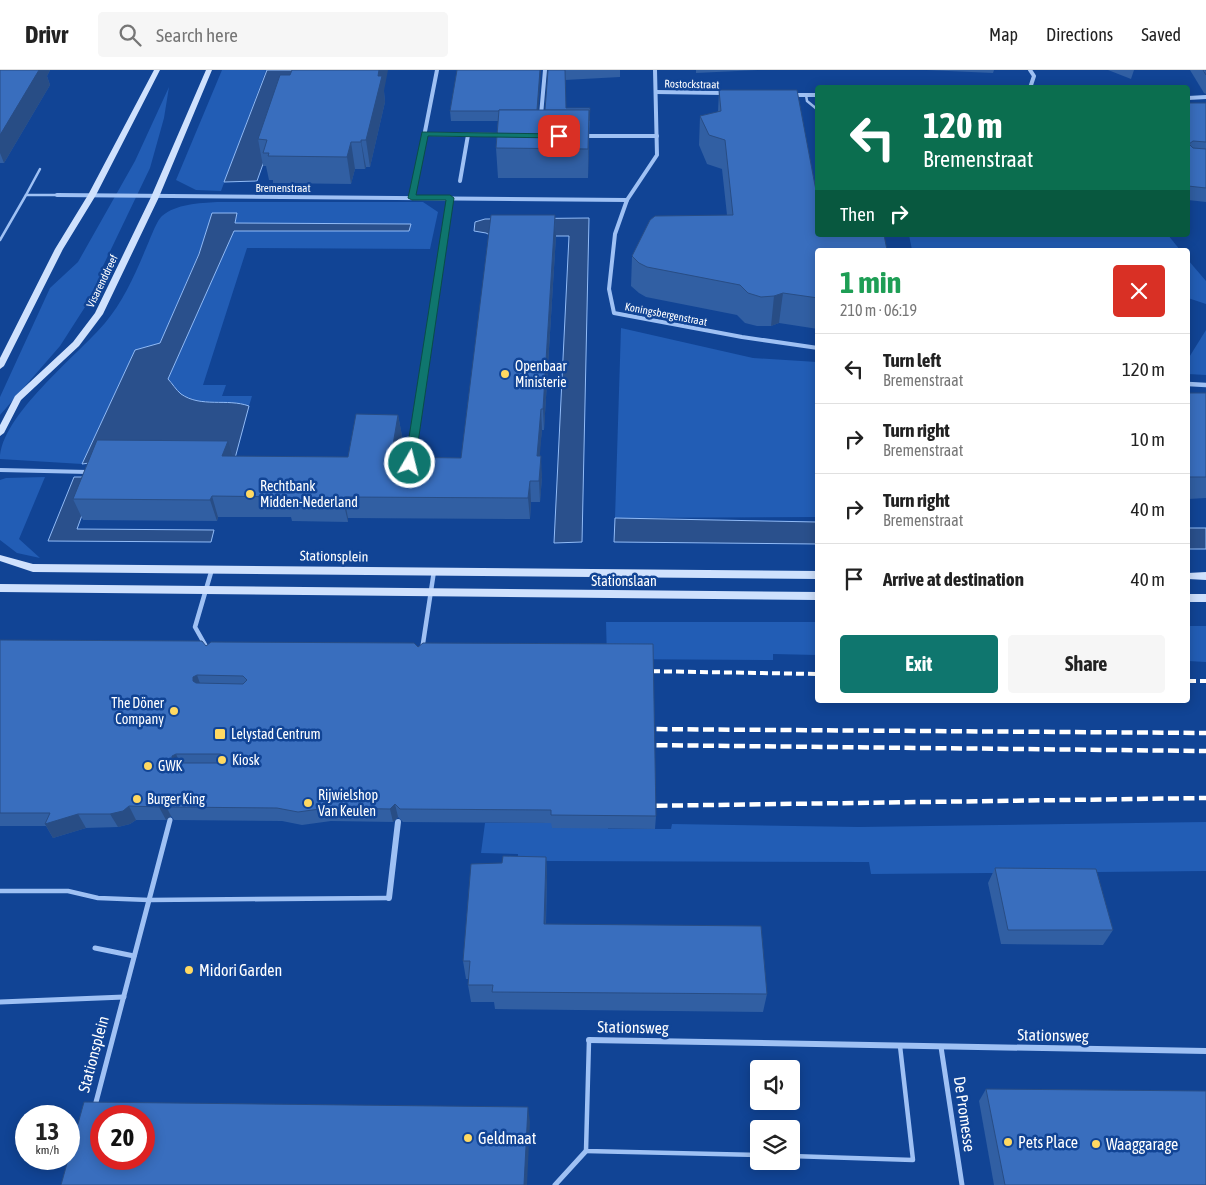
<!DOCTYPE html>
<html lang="en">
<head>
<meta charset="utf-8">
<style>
	:root { --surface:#fff; --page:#f6f6f6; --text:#222; --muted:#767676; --line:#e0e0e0; --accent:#0f766e }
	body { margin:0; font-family:"Asap Condensed",sans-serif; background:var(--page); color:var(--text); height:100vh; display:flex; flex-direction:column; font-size:19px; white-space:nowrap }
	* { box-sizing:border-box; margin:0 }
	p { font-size:16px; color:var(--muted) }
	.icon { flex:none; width:28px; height:28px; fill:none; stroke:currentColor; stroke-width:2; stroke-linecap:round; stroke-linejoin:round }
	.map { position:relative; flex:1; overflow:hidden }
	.drawer { position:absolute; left:815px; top:178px; width:375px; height:455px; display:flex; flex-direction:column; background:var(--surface); border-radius:5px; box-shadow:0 2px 12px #0003 }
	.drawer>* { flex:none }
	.top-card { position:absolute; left:815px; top:15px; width:375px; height:152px; border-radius:5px; box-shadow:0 2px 12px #0003; background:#0b6e4f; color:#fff; overflow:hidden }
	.buttons { position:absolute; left:750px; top:990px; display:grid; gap:10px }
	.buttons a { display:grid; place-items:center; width:50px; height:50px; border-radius:5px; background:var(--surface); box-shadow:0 2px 12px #0003; font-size:25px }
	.speed { position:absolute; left:15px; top:1035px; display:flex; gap:10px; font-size:25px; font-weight:700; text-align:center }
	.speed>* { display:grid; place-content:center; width:65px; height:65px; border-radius:50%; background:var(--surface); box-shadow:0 2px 12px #0003; line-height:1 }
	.speed small { font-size:12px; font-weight:400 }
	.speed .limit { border:8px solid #d22; background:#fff; color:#111 }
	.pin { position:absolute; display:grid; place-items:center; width:42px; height:42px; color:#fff; margin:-21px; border-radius:10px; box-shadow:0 2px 8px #0006 }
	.me { position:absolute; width:55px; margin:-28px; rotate:8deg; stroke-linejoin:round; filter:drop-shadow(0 0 4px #0008) }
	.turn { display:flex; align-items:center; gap:18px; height:105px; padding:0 25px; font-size:22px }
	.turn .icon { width:65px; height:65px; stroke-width:2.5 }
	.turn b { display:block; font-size:35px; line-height:42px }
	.then { display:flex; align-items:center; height:48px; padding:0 25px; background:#0003; gap:10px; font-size:19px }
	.round { display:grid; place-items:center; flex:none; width:52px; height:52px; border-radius:5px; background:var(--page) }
	.head { display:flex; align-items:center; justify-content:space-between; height:85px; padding:0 25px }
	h1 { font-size:30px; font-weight:700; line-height:38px; color:#1e9e55 }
	.action { display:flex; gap:10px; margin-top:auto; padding:10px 25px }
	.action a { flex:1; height:58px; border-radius:5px; background:var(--accent); color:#fff; font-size:20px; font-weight:700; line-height:58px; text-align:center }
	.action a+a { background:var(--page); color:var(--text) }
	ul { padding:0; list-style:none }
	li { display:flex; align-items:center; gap:15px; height:70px; padding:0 25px; border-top:1px solid var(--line) }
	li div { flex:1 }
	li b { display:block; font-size:19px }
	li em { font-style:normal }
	header { display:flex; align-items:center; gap:30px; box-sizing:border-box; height:70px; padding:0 25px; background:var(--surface); border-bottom:1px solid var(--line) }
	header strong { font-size:24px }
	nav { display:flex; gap:28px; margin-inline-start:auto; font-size:18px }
	.search { width:350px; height:45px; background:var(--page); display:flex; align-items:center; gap:12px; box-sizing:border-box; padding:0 18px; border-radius:5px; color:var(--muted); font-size:19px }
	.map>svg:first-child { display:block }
	.green { fill:#225db5 }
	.water { fill:#2a508c; stroke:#91bbf7 }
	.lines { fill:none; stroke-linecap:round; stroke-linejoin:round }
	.service-far2 { stroke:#9fc1f4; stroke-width:2.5 }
	.service-far1 { stroke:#9fc1f4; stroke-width:4 }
	.service { stroke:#9fc1f4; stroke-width:4.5 }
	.pedestrian-far1 { stroke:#9fc1f4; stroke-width:4.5 }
	.pedestrian { stroke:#9fc1f4; stroke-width:5 }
	.minor-far2 { stroke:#9fc1f4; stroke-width:4 }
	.minor-far1 { stroke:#9fc1f4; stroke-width:4.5 }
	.minor { stroke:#9fc1f4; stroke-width:6 }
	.secondary { fill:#cfe1fd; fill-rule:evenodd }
	.rail-far1 { stroke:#fff; stroke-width:4; stroke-dasharray:8 4; stroke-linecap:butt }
	.rail { stroke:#fff; stroke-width:4.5; stroke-dasharray:11 4.5; stroke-linecap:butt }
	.wall { fill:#315fa3 }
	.shaded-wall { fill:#284d85 }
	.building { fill:#396ebe; stroke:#284d85; fill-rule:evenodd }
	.route { fill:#0f766e; stroke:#0a4d48 }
	.poi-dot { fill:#ffd962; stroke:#114495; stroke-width:2 }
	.labels { text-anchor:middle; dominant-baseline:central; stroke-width:5; stroke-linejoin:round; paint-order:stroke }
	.far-street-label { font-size:11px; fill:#fff; stroke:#114495 }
	.poi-label { font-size:14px; fill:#fff; stroke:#114495; text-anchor:start }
	.street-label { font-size:14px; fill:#fff; stroke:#114495 }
	.near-poi-label { font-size:16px; fill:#fff; stroke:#114495; text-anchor:start }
	.near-street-label { font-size:16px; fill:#fff; stroke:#114495 }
</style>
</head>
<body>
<header>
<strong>Drivr</strong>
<div class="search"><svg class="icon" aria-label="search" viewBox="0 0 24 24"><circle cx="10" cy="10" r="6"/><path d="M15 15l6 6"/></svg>Search here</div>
<nav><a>Map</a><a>Directions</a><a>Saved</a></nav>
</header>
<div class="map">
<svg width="1206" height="1115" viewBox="0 0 1206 1115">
	<rect width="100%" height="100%" fill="#114495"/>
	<!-- green -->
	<g class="green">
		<path d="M222,0H266L221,121L196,120L176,110Z"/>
		<path d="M169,17L164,48L150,98L103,196L94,223L60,276L0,345V327L50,218L78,192L135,91Z"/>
		<path d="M217,132H423L438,142L430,179L247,178L203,315H226L222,326H252L249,336C227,328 201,337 181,324C176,320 172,313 168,309L234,161H409L411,154L235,153L237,144L213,143L199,183L160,273L135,280L82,394L0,389C0,346 78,285 105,253C122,233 134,207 144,183C148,175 156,151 162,146C176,134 199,133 217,132Z"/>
		<path d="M909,165H1168L1180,180H912Z"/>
		<path d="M1188,190L1206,211V234L1188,228Z"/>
		<path d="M621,258L753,288L817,292V447L615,448Z"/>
		<path d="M1206,260V305L1188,304V289Z"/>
		<path d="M45,407L19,469L40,488L17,483L0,470V410L6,408Z"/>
		<path d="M606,552H817V585L773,584V590L607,589Z"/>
		<path d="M1188,556H1206V592L1188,591Z"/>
		<path d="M1206,752V801L871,804L869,792L550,791L518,790V784L481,783L485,753H608V759H671L672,754L859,757Z"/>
	</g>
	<!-- water -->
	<g class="water">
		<path d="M267,0H302L291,15L257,111L224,112Z"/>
		<path d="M212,143H237L235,153L411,154L409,161H234L168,309C172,313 176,320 181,324C201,338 227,328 249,336L234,392L105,391L82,394L135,280L160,273L199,184Z"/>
		<path d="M589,148L582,472L554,473L569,166H492L486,163L474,161L475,152L485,149Z"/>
		<path d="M74,407H96L77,459L214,460L211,472L48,471Z"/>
		<path d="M615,448L817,452V474L614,472Z"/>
		<rect x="1188" y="458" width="18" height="21"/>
	</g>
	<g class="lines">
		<!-- service-far2 -->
		<g class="service-far2">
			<path d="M806,25L807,31L818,40"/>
			<path d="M26,125L40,99"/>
			<path d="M0,170L26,125H57"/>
			<path d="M427,282L450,128"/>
		</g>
		<!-- service-far1 -->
		<g class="service-far1">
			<path d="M410,393L427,281"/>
			<path d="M0,400L88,402"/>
		</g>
		<!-- service -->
		<g class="service">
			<path d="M0,821H68L98,828L149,830L389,828"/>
			<path d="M589,970L586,1081L759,1085"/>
			<path d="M791,1086L913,1090L900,976"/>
		</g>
		<!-- pedestrian-far1 -->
		<path class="pedestrian-far1" d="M208,580L195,557L212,499"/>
		<!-- pedestrian -->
		<g class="pedestrian">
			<path d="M95,878L134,886"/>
			<path d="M0,932L124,927"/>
			<path d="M941,977L962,1115"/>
			<path d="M95,1036L170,750"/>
			<path d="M555,1115L586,1081"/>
		</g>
		<!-- minor-far2 -->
		<g class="minor-far2">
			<path d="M655,0L657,85L627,130L615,164L609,219L614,243L742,267L818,278"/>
			<path d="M1030,0L1034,6L1030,18"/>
			<path d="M656,22L723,23"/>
			<path d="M792,25H818"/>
			<path d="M1188,28L1206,27"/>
			<path d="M541,45L545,0"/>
			<path d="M424,64L502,65"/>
			<path d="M583,66H657"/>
			<path d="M460,111L468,65"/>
			<path d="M57,125L627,130"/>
			<path d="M412,128L437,0"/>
		</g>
		<!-- minor-far1 -->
		<g class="minor-far1">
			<path d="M1188,314L1206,315"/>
			<path d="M422,580L434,501"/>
		</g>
		<!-- minor -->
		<g class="minor">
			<path d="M389,828L398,752"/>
			<path d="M589,970L1206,981"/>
		</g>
		<!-- secondary -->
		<g class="secondary">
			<path d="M154,0H160L96,125L63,179L4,296L0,299V288L55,179L88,125Z"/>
			<path d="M206,0H212L159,127L103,244L79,276L21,330L4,363L0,366V355L15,326L73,272L95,243L151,127Z"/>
			<path d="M0,485L33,494L818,501V509L33,502L0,491Z"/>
			<path d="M1206,502V510L1188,509V503Z"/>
			<path d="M0,514L818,522V530L0,522Z"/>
			<rect x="1188" y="524" width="18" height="8"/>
		</g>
		<!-- rail-far1 -->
		<g class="rail-far1">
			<path d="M640,601L818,604"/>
			<path d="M1188,611H1206"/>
		</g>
		<!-- rail -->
		<g class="rail">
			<path d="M641,659L1206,663"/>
			<path d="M641,675L1206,681"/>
			<path d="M641,736L1206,728"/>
		</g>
	</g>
	<!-- wall -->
	<g class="wall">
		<path d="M0,0H50L47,6L50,15L4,93H0Z"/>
		<path d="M548,0H620V7L565,10L566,38H590L588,108H498L496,78L498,51H451L450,41L545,40Z"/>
		<path d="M696,0H758L696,3Z"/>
		<path d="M926,0H994L993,3Z"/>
		<path d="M1108,0H1134L1131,9Z"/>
		<path d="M1190,0H1206V24L1204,23Z"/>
		<path d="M719,20L818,180V259L779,253L771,256H757L745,253L737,245L646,227L639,223L631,216L632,186L727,145L722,99L707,94L699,75L700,46L718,42Z"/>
		<path d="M384,21L385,32L370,97H366L365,99H355L351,114L273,113V110H269L266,96H263L258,69Z"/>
		<path d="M1188,33H1206V132L1188,130Z"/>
		<path d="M555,145L556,166L544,360H542L539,386L542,407L540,432H531L530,449L348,448V452L292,451L291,447H218L217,451L83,450L73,429L232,386L348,387L398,345L402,366L398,387L461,388Z"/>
		<path d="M1188,323H1206V428L1188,429Z"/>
		<path d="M0,570L206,576L418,577L656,746L655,759L552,758L551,753L403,752L398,747L393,752L331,751L302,755L282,751L174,750L171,746L166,750H136L130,754L118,757L86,758L53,768L46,756H0Z"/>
		<path d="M546,787L547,806L546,854L767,924L763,942L495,939L494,932H471L468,915V909H466L463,891L502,793Z"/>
		<path d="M995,798L1113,860L1103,875L1001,874L988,813Z"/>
		<path d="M986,1019L1206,1115H994L979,1031Z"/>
	</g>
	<!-- shaded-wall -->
	<g class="shaded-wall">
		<path d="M37,0H50L47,6L50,15L4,93L0,83V65Z"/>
		<path d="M379,0H388L384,21L385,32L370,97L366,70Z"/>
		<path d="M540,0H541L537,61L536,51Z"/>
		<path d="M589,40V69L588,108V79Z"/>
		<path d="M361,70L366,97L365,99L361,72Z"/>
		<path d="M351,72L355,99L351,114L347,87Z"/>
		<path d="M555,145L556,166L544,360L543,339Z"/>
		<path d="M783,223L779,253L771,256L774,226Z"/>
		<path d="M541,339L542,360L538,407L537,386Z"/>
		<path d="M398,345L402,366L395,408L391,387Z"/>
		<path d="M228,371L234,392L222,386Z"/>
		<path d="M541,386L542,407L540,432L539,411Z"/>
		<path d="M530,411L531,432L530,449L528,428Z"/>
		<path d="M212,426L218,447L217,451L210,430Z"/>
		<path d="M344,427L348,448V452L343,431Z"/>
		<path d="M197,605L202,619L193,611V607Z"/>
		<path d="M176,684L182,698L172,690V686Z"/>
		<path d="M164,732L171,746L166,750L159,737Z"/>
		<path d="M395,734L398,747L393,752L390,739Z"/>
		<path d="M129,736L136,750L130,754L118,757L110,744Z"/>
		<path d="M78,744L86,758L53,768L45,754Z"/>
		<path d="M546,787L547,806L545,872L544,854Z"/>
		<path d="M528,1037L530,1052L527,1115H524Z"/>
	</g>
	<!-- building -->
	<g class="building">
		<path d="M0,0H39L0,65Z"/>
		<path d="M292,0H379L378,6H382L366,70H361V72H351L347,87L268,86L269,83H263L267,70L258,69L280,5H290Z"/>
		<path d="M457,0H540L537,40H499V41H450Z"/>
		<path d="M548,0H565L566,38H590L589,51V40H545Z"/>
		<path d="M1203,0H1206V5Z"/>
		<path d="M719,20H797L817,126H818V165H884L887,180H818V228L783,223L774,226L761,227L748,223L740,215L647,197L639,193L632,186L650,150L655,146L733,145L725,70L709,65L700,46L721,41Z"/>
		<path d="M1188,33H1206V72L1193,71L1189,74L1193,78L1206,79V118L1188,116Z"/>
		<path d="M499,40H589L588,79L496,78Z"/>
		<path d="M491,145H555L543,339H541L537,386H541L539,411H530L528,428L344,427L343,431H286L287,427L212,426L210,430L73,429L97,370L228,371L222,386L348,387L356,344L398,345L391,387L461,388Z"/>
		<rect x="1188" y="323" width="18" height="84"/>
		<path d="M0,570L202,571L206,576L211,572L414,573L418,577L423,573L653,574L656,746L551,745V740L400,739L395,734L390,739L327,738L298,742L277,738L168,737L164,732L159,737L129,736L123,741L110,744H78L45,754L50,743H0ZM197,605L243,606L247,610L243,614L196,613L193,611V607ZM176,684H221L225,688L220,693H176L172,690V686Z"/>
		<path d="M503,786L546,787L544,854L761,856L767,924L492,922L493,915H468L470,891H463L471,794L502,793Z"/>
		<path d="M995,798L1096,799L1113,860H1008Z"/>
		<path d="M986,1019L1206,1021V1115H1005Z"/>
		<path d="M84,1032L528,1037L524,1115H61ZM101,1046H144V1089H101Z"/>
	</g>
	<!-- route -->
	<path class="route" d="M422,62L559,64L563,66L559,68L428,66L416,125H450L454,128L415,393L410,396L405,393L446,130H412L408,128Z"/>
	<!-- markers -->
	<g class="poi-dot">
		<circle cx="505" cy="304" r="5"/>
		<circle cx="250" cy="424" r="5"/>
		<circle cx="174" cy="641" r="5"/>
		<rect x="214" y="658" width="12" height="12" rx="2.5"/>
		<circle cx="222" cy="690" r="5"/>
		<circle cx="148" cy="696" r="5"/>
		<circle cx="137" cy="729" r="5"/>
		<circle cx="308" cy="733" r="5"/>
		<circle cx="189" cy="900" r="5"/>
		<circle cx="468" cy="1068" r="5"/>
		<circle cx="1008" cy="1072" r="5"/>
		<circle cx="1096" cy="1074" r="5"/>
	</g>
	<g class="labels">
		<!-- far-street labels -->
		<g class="far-street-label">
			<text transform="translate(692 14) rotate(1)">Rostockstraat</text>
			<text x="283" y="118">Bremenstraat</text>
			<text transform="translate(102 211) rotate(-64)">Visarenddreef</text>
			<text transform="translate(666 244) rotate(11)">Koningsbergenstraat</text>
		</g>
		<!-- poi labels -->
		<g class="poi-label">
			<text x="515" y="296">Openbaar<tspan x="515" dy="16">Ministerie</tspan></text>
			<text x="260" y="416">Rechtbank<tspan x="260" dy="16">Midden-Nederland</tspan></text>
			<text x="164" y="633" text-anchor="end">The Döner<tspan x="164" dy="16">Company</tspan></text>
			<text x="231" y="664">Lelystad Centrum</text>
			<text x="232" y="690">Kiosk</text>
			<text x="158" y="696">GWK</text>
			<text x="318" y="725">Rijwielshop<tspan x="318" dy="16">Van Keulen</tspan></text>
			<text x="147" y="729">Burger King</text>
		</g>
		<!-- street labels -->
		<g class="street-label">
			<text transform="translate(334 486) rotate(1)">Stationsplein</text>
			<text x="624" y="511">Stationslaan</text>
		</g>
		<!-- near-poi labels -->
		<g class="near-poi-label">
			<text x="199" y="900">Midori Garden</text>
			<text x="478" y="1068">Geldmaat</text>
			<text x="1018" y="1072">Pets Place</text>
			<text x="1106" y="1074">Waaggarage</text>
		</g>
		<!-- near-street labels -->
		<g class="near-street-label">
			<text transform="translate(633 957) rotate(1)">Stationsweg</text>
			<text transform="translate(1053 965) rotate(1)">Stationsweg</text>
			<text transform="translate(93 984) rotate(-75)">Stationsplein</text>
			<text transform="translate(965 1044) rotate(82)">De Promesse</text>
		</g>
	</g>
</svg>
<div class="buttons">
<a><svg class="icon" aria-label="sound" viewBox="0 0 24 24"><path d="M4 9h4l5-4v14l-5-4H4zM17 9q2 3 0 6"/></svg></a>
<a><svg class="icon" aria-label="layers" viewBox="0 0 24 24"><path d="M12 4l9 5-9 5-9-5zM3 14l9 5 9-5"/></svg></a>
</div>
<div class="speed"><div>13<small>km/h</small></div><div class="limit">20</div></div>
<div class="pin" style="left:559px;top:66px;background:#d93025"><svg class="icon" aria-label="arrive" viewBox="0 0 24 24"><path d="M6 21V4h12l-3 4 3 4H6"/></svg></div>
<svg class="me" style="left:410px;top:393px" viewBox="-20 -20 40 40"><circle r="17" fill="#0f766e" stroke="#fff" stroke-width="3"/><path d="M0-11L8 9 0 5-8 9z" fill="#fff"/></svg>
<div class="top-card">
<div class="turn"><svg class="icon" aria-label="left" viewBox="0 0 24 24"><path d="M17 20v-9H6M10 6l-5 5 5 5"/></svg><div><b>120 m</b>Bremenstraat</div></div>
<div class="then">Then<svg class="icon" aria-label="right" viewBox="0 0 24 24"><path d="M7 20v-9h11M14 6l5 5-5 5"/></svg></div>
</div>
<section class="drawer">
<div class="head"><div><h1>1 min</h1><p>210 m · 06:19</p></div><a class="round" style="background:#d93025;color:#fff"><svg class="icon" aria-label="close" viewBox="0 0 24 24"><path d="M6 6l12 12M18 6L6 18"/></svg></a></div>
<ul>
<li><svg class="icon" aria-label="left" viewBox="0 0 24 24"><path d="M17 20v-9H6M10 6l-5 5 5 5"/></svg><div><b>Turn left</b><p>Bremenstraat</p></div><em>120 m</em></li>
<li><svg class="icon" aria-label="right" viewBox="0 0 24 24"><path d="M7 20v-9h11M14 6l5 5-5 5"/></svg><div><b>Turn right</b><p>Bremenstraat</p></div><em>10 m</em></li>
<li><svg class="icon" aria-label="right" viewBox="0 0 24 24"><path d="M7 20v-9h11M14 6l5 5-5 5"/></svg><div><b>Turn right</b><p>Bremenstraat</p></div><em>40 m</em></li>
<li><svg class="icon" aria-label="arrive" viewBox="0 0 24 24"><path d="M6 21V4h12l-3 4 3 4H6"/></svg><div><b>Arrive at destination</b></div><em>40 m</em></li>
</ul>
<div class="action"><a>Exit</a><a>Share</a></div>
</section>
</div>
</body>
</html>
